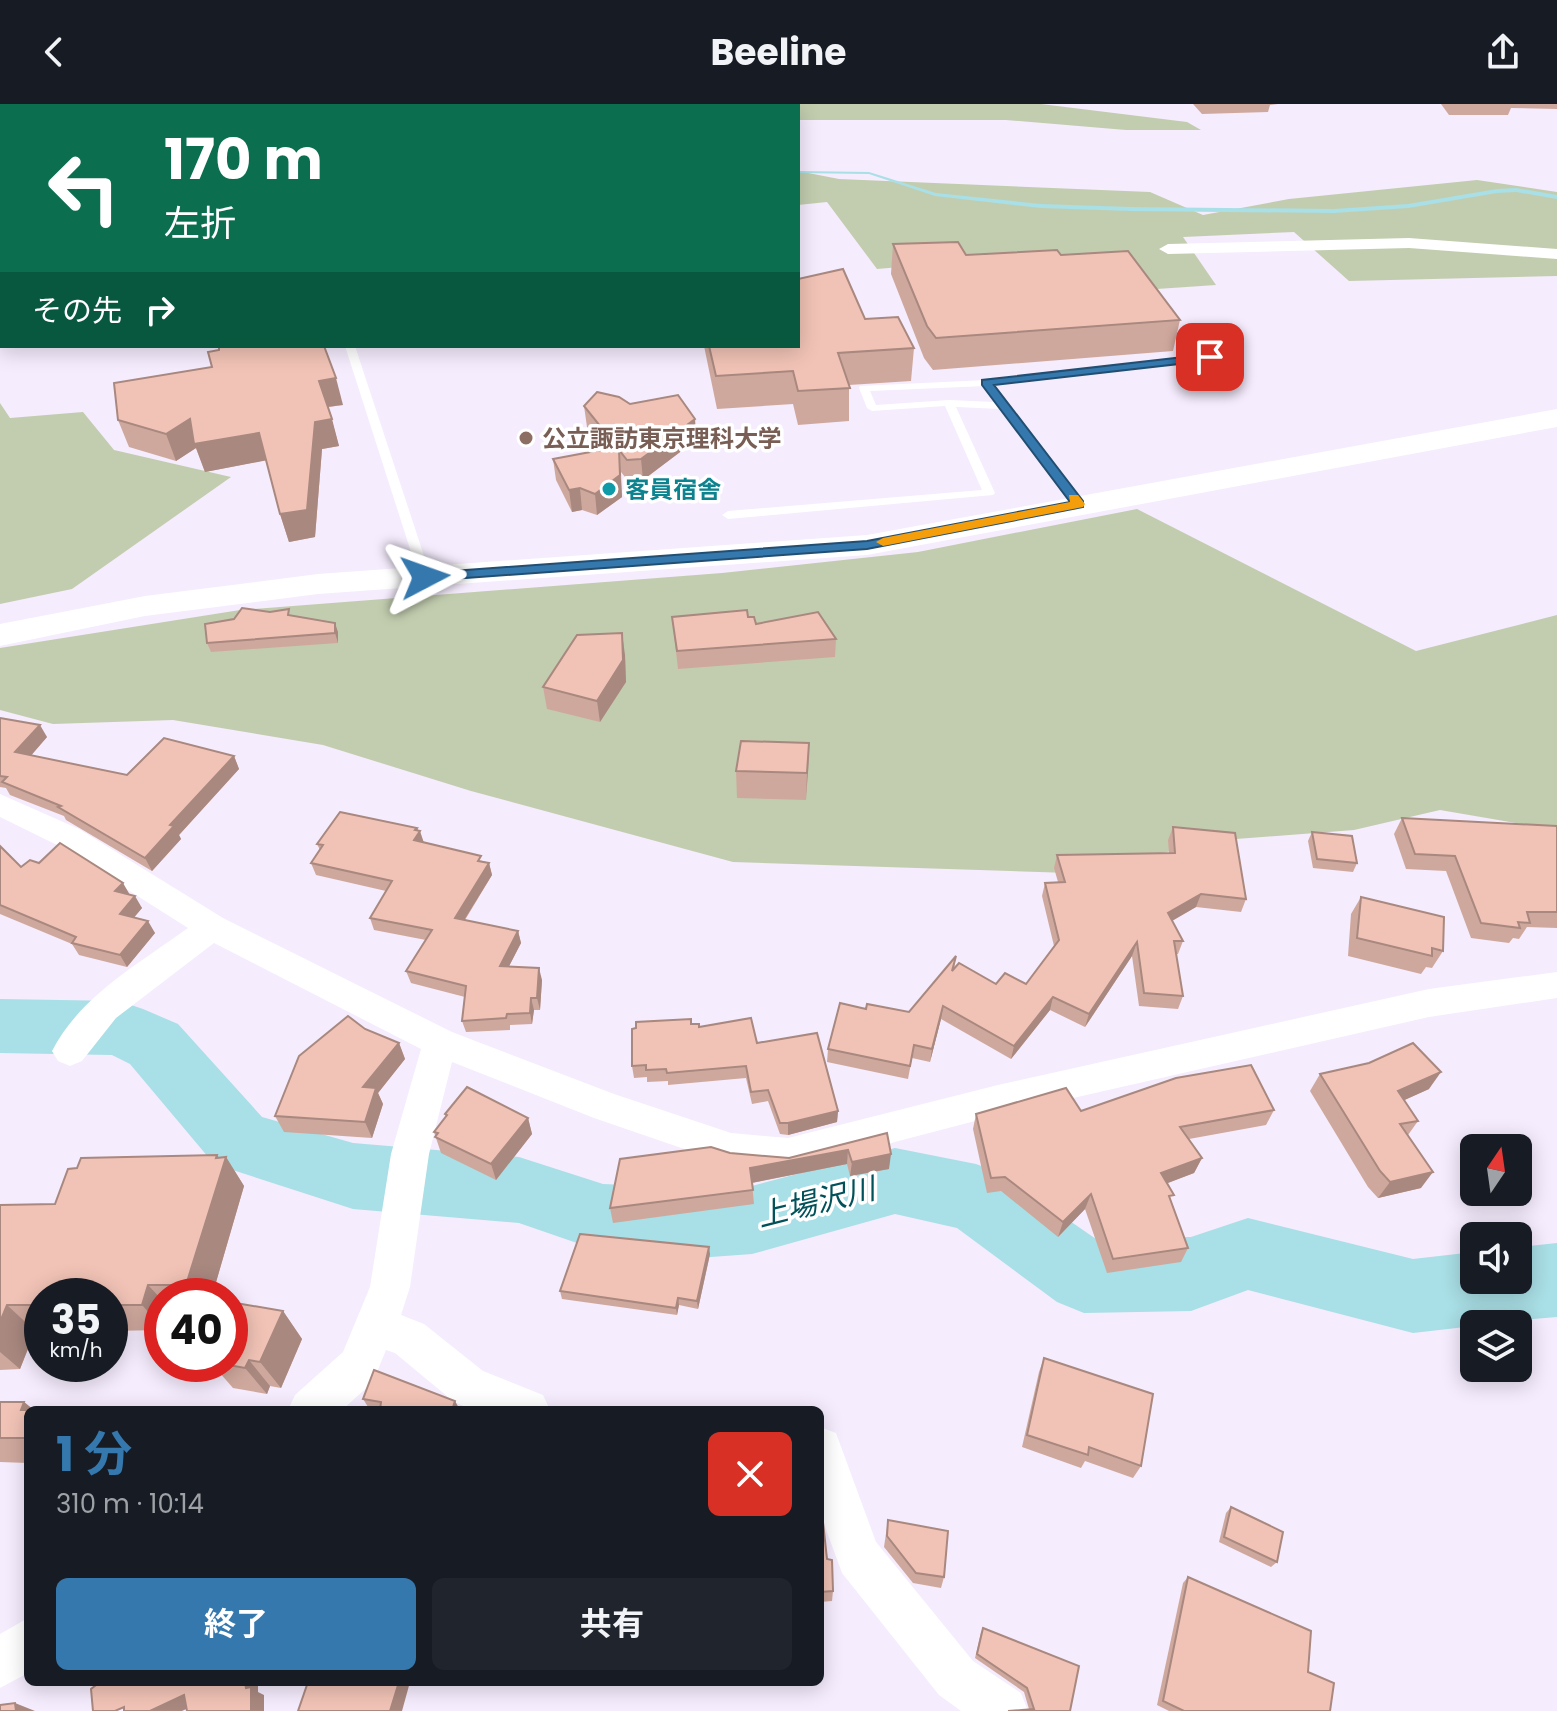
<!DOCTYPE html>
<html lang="ja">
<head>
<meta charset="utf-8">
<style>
	:root { --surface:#171b24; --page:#20242c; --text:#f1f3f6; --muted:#9ea1a6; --accent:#3478ae }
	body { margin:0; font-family:Poppins,"Noto Sans JP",sans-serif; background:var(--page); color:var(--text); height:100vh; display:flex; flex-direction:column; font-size:30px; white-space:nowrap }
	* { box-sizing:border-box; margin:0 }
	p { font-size:26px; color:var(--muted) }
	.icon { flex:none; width:44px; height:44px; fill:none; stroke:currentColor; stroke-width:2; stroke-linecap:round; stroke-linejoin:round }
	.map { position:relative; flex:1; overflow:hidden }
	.sheet { position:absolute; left:24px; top:1302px; width:800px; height:280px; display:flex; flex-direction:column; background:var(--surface); border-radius:12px; box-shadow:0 4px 20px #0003 }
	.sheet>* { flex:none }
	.banner { position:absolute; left:0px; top:0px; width:800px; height:244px; box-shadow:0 4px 20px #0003; background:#0b6e4f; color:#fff; overflow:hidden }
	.needle { width:52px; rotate:13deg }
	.controls { position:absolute; left:1460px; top:1030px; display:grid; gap:16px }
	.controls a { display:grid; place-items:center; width:72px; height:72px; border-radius:12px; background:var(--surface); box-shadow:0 4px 20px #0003; font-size:40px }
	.speed { position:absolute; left:24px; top:1174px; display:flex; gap:16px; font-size:40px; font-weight:700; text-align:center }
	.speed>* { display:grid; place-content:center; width:104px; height:104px; border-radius:50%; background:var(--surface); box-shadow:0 4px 20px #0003; line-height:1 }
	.speed small { font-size:20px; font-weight:400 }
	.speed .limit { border:12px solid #d22; background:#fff; color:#111 }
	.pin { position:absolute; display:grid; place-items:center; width:68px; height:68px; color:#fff; margin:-34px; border-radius:16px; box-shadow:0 4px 12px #0006 }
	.me { position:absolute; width:88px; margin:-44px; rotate:86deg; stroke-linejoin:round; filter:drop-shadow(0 0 6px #0008) }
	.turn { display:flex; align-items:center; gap:28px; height:168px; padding:0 32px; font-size:36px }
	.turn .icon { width:104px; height:104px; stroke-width:2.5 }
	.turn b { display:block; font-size:56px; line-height:68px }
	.then { display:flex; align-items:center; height:76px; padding:0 32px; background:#0003; gap:16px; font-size:30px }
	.round { display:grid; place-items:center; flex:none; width:84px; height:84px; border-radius:12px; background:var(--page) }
	.overview { display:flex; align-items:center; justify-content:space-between; height:136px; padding:0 32px }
	h1 { font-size:48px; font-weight:700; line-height:60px; color:var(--accent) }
	.primary-button { display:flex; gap:16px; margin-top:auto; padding:16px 32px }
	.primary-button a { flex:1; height:92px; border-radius:12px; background:var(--accent); color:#fff; font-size:32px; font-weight:700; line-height:92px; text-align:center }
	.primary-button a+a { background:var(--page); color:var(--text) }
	header { display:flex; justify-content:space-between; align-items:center; height:104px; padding:0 32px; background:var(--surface); font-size:36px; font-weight:700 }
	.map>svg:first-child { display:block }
	.green { fill:#c2cdaf }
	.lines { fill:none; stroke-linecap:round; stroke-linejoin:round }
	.stream { fill:#a9dfe6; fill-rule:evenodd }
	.river { fill:#a9dfe6; fill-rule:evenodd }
	.lane { fill:#fff; fill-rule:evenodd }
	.street { fill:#fff; fill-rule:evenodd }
	.secondary { fill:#fff; fill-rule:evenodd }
	.wall { fill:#cfa89d }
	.shaded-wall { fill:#a9887f }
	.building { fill:#f1c3b6; stroke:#a9887f; stroke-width:2 }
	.route { fill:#3478ae; stroke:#224e71; stroke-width:2 }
	.slow { fill:#f59e0b }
	.education-dot { fill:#8d6e63; stroke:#fff; stroke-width:3 }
	.culture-dot { fill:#0f9aa8; stroke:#fff; stroke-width:3 }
	.labels { text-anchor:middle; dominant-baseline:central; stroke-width:7; stroke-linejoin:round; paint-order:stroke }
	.far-education-label { font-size:24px; font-weight:bold; fill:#785e54; stroke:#fff; text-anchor:start }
	.far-culture-label { font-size:24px; font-weight:bold; fill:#0d838f; stroke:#fff; text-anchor:start }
	.water-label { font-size:30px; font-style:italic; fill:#005159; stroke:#fff }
</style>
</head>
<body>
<header><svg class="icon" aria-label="back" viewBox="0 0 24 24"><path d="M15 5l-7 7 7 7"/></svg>Beeline<svg class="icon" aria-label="share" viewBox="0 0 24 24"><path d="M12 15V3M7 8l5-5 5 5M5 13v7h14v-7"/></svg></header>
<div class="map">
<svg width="1557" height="1607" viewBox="0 0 1557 1607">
	<rect width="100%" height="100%" fill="#f5ecfd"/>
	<!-- green -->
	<g class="green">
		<path d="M607,0H1041L1187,18L1201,26H1126L1006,16H798V2Z"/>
		<path d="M798,67L839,75L1150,88L1203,111L1289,95L1477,76L1557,88V172L1349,177L1294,128L1183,133L1216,181L1142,186L969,157L877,165L827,98L798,101Z"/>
		<path d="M0,299L10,314L83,308L114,346L231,373L72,485L0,500Z"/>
		<path d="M1137,405L1416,547L1557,511V726L1440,706L1354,726L1223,736L1069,769L733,758L471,687L323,641L173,616L53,620L0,606V544L240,506L722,469L918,448Z"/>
	</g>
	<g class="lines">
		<!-- stream -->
		<path class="stream" d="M798,67L869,68L936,89L1041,100L1131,103L1334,105L1408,100L1497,85L1516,84L1557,91V95L1516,88L1497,89L1408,104L1334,109L1131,107L1041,104L935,92L869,70L798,69Z"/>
		<!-- river -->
		<g class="river">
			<path d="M320,0H354L319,2Z"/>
			<rect x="0" y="74" width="2" height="18"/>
			<path d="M0,895L119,897L143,905L178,920L262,1013L353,1039L519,1053L603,1080L697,1084L752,1082L895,1044L976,1060L1002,1070L1096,1135L1191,1133L1248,1114L1413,1155L1474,1148V1176H1518V1143L1557,1139V1213L1474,1220V1222L1413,1229L1248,1186L1191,1207L1084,1209L1057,1198L957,1124L895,1110L752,1150L697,1154L603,1148L519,1119L353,1105L214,1060L130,960L112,951L0,949Z"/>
		</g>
		<!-- lane -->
		<g class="lane">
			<path d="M345,242H355L431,473L429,476H421L419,473Z"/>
			<path d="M1210,250L1214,251V255L986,282L870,287L876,301L949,296L995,298V294H1003L1082,398V402H1074L1000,305L956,303L995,389L993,391L728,415L722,411L728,407L982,386L945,302L872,307L867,304L859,284L860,282L986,276Z"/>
		</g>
		<!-- street -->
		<g class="street">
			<path d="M1409,134L1557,145V155L1409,144L1168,150L1159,145L1168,140Z"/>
			<path d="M0,690L79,725L223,814L452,928L614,990L731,1029L788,1034L998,981L1429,885L1557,868V894L1429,913L998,1011L788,1066L731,1061L594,1014L452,958L429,1050L410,1183L401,1211L424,1220L483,1267L543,1291L550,1306H473L454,1298L395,1249L386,1246L373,1278L342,1306H288L295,1291L343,1248L370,1183L391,1050L421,945L214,839L116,914L82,957L70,962L58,957L52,947C80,892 140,859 188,824L57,741L0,713Z"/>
			<path d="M820,1323L836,1329L876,1438L973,1557L1021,1589L1028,1607H961L939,1591L842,1469L820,1409Z"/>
			<path d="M28,1514V1569L0,1584V1530Z"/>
		</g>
		<!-- secondary -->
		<path class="secondary" d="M1557,305V323L867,451L318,490L145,512L0,542V520L145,492L318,470L867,431Z"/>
	</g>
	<!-- wall -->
	<g class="wall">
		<path d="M1193,0H1278L1270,1L1268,8L1202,10Z"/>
		<path d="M1441,0H1557V5L1511,4L1508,11H1449Z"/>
		<path d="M893,140L966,151H1061L1180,216L1173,247L933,266L924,254L891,170Z"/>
		<path d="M865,215L914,244L911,277L849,281V317L798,321L793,300L717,305L704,242H798Z"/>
		<path d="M630,300L695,315L696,336L643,376L629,378L621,368L622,393L597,411L582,406L572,408L556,376L553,355L604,346L587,323L584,302Z"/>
		<path d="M343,301L328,303L339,342L322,345L315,433L289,438L280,410L266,356L205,368L196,344L176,357L129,343L118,316Z"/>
		<path d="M291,512L338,528V539L211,548L207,539Z"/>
		<path d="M672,513H748L756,520L836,535L835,553L678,565Z"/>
		<path d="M625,551L626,578L600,618L547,605L543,583Z"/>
		<path d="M0,614L47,633L31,651L127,671L234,652L239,665L179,731L181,735L152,767L66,716L64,712L10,691L6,684L0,683Z"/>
		<path d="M808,666L806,696L737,694L736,667Z"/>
		<path d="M1402,714L1557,722V824L1527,823L1519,835L1513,834L1509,839L1471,834L1446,767L1406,765L1394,730Z"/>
		<path d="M1173,723L1246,795L1241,808L1196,803L1172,817L1183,837L1178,850H1176L1183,892L1178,905L1139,902L1132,852L1085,923L1050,906L1011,955L941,915L930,958L912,954L908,975L827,958L828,945L866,905L909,908L956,852L954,865L996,880H1026L1054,842L1042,792L1045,779L1058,778L1054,764L1057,751L1169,749L1168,736Z"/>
		<path d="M417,724L424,739L489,759L492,771L465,816L518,827L521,839L509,862L542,876L540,906H534L532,920L510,921V926L466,928L462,917L465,893L411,879L406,867L426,836L374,826L370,814L386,787L316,771L311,759L320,746L317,740Z"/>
		<path d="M1312,728L1357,759L1353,768L1313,764L1308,737Z"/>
		<path d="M0,742L21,763L130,791L142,804L134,813L155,829L127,863L79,851L72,840L0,810Z"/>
		<path d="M1361,793L1443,847L1432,864L1426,863L1421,870L1348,852L1351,810Z"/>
		<path d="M691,920L757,939L838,1007L837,1018L788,1031L780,1030L768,997L752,1000L746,974L668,981V977L647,978V973L634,974L632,962Z"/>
		<path d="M365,925L399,939L405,955L378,989L383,1000L372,1034L284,1028L275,1012Z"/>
		<path d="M1320,970L1429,985L1404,996L1418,1017L1408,1031L1421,1084L1378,1094L1368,1083L1310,987Z"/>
		<path d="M1274,1006L1266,1021L1189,1035L1202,1054L1194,1069L1167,1079L1171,1097L1188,1144L1181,1158L1107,1169L1085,1105L1058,1133L1001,1087L987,1089L973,1025L976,1010L1081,1007Z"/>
		<path d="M445,1010L528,1014L532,1030L496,1076L441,1049L434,1028L446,1013Z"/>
		<path d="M887,1029L889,1065L850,1072L847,1060L752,1079L754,1100L613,1119L610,1104L789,1054Z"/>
		<path d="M217,1051L219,1054L226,1053L244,1082L212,1192H162V1226L110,1227V1192H42V1227H35L20,1265L0,1266V1101L55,1100Z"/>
		<path d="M710,1150L698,1205L679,1201L677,1211L562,1195L560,1187Z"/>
		<path d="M283,1207L302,1235L281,1284L270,1282L267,1290L233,1284L212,1260H230Z"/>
		<path d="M1044,1254L1141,1362L1133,1374L1085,1357L1081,1364L1022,1343L1039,1268Z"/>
		<path d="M363,1295L460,1306H370Z"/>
		<path d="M0,1298H24L33,1306H28V1359L0,1358Z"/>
		<path d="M1231,1403L1277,1458L1271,1463L1219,1438L1226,1409Z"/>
		<path d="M820,1409L833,1487L832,1497L820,1498Z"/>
		<path d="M888,1416L944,1473L941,1484L913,1479L884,1443Z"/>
		<path d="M1188,1473L1308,1568L1330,1607H1169L1157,1601L1183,1479Z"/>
		<path d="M983,1524L1070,1607L1029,1605L1024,1588L975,1554L981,1528Z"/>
	</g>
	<!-- shaded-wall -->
	<g class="shaded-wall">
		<path d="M220,0H292L281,2H220Z"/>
		<path d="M2,30V45L0,46V31Z"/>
		<rect x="0" y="209" width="2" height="28"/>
		<path d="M336,274L343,301L327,303L319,277Z"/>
		<path d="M190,315L259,329L268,356L205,368L196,344L176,357L166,330Z"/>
		<path d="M332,315L339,342L322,345L315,433L289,438L280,410L315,318Z"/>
		<path d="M695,315L696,336L643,376L641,355Z"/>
		<path d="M619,346L622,393L597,411L595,390Z"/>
		<path d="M580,384L582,406L572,408L569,386Z"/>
		<path d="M335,519L338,528V539L335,529Z"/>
		<path d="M622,529L625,551L626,578L600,618L597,597Z"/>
		<path d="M40,621L47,633L23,661L15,648Z"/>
		<path d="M809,639L808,666L806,696L807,669Z"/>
		<path d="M234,652L239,665L179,731L181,735L152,767L145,754L170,721Z"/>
		<path d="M417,724L419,729L420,727L424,739L414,736L415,726Z"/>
		<path d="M489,759L492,771L458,826L455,814Z"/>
		<path d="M123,779L130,791L115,787Z"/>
		<path d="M1201,790L1196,803L1163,822L1168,809Z"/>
		<path d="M135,792L142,804L127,822L120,810Z"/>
		<path d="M148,817L155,829L127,863L120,851Z"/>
		<path d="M518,827L521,839L503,874L500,862Z"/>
		<path d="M1137,838L1132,852L1085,923L1089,910Z"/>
		<path d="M539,864L542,876L540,906L537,894Z"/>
		<path d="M1053,893L1050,906L1011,955L1014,942Z"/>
		<path d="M531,894L534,906L532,920L530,909Z"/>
		<path d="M943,902L941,915L930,958L932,945Z"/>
		<path d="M399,939L405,955L378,989L383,1000L372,1034L365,1018L363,983Z"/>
		<path d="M1441,968L1429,985L1387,1004L1398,987Z"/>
		<path d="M838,1007L837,1018L788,1031V1019Z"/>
		<path d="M528,1014L532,1030L496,1076L491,1060Z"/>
		<path d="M848,1046L847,1060L751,1079L750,1064Z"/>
		<path d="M891,1050L889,1065L850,1072L852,1058Z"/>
		<path d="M217,1051L224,1061L226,1053L244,1082L212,1192H195L186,1181Z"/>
		<path d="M1202,1054L1194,1069L1155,1084L1161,1069Z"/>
		<path d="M1433,1068L1421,1084L1378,1094L1390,1078Z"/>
		<path d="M1091,1090L1085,1105L1058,1133L1063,1118Z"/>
		<path d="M709,1143L710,1150L698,1205L697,1197Z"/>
		<path d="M148,1181L162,1196V1223L142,1201Z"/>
		<path d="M678,1194L679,1201L677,1211L676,1204Z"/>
		<path d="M7,1201L35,1227L20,1265L0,1248V1218Z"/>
		<path d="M283,1207L302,1235L281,1284L260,1258Z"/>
		<path d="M249,1256L270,1282L267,1290L245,1264Z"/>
		<path d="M455,1297L460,1306H452Z"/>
		<path d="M24,1298L34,1306H21Z"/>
		<path d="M245,1578H258V1588L264,1591V1607H251Z"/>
		<path d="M399,1578H410L402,1607H390Z"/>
		<path d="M184,1591L199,1599L182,1607H150Z"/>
		<path d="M15,1599L35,1607H16Z"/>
	</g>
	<!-- building -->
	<g class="building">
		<path d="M0,0H223H220V2H2V30L0,31Z"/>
		<path d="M958,138L966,151L1057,146L1061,151L1128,147L1180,216L936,234L927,222L893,140Z"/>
		<path d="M843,165L865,215L898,213L914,244L838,249L850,284L798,287L793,267L716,272L709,242H798V175Z"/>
		<rect x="0" y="181" width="2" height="28"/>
		<path d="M219,242H324L336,274L319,277L332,315L315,318L307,406L280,410L259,329L194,340L190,315L166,330L118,316L114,279L212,263L208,248L219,246Z"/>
		<path d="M597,288L619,293L630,300L678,291L695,315L641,355L627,356L619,346L620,371L595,390L580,384L569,386L553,355L617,343L584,302Z"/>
		<path d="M242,504L270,508L289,505L288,511L335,519V529L207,539L205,520L234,515Z"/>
		<path d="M747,506L748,513H754L756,520L818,508L836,535L677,547L672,513Z"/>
		<path d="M622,529L623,556L597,597L543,583L577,531Z"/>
		<path d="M0,614L40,621L15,648L127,671L164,634L234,652L170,721L174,722L145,754L58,703L61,702L2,678L7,673L0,672Z"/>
		<path d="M741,637L809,639L807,669L736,667Z"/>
		<path d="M340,708L417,724L415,726L420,727L414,736L481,752L478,757L489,759L455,814L518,827L500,862L539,864L537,894H531L530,909L507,910L506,914L462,917L466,882L406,867L432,826L370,814L392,777L311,759L323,741L317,740Z"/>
		<path d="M1402,714L1557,722V808H1527L1530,819L1518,818L1520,824L1481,819L1455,752L1415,750Z"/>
		<path d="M1173,723L1235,729L1246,795L1201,790L1168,809L1183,837H1174L1183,892L1144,889L1137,838L1089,910L1053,893L1014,942L943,902L932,945L914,941L910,962L828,945L840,899L866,905L867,900L909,908L956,852L952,867L959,859L996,880L1005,869L1026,880L1059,836L1045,779L1065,778L1057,751L1175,749Z"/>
		<path d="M1312,728L1352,732L1357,759L1317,755Z"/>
		<path d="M60,739L123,779L115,787L135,792L120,810L148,817L120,851L72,839L76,833L0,801V742L21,763L30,756L39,759Z"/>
		<path d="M1361,793L1444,813L1443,847L1432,844V852L1357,834Z"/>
		<path d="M348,912L365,925L399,939L363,983L376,984L365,1018L275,1012L299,952Z"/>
		<path d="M751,914L757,939L817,929L838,1007L788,1019H780L768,986L751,988L746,962L667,969L666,965L646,966V961L632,962V925L636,924V918L691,915V920H699V923Z"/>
		<path d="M1413,939L1441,968L1398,987L1418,1017L1400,1020L1433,1068L1390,1078L1380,1067L1320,970L1369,959Z"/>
		<path d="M1251,961L1274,1006L1180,1023L1202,1054L1161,1069L1174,1091L1169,1092L1188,1144L1113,1155L1091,1090L1063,1118L1005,1073L991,1074L976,1010L1066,984L1081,1007L1176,974Z"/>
		<path d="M467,983L528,1014L491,1060L435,1033L438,1029L434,1028L447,1011L445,1010Z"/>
		<path d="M887,1029L891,1050L852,1058L848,1046L750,1064L753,1086L610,1104L620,1055L711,1043L730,1049L789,1054Z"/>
		<path d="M217,1051L216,1054L226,1053L186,1181H148L142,1201H110V1192H42V1201H7L0,1218V1101L55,1100L68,1065L77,1064L81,1054Z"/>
		<path d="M580,1130L709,1143L697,1197L678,1194L676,1204L560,1187Z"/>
		<path d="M230,1198L283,1207L260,1258L249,1256L245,1264L223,1260H230Z"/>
		<path d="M1044,1254L1153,1290L1141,1362L1089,1343L1088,1351L1027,1331Z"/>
		<path d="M374,1266L455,1297L452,1306H426L416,1304L415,1306H380L381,1298L363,1295Z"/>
		<path d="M0,1298H24L21,1306L157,1305L28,1306V1334H0Z"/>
		<path d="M1231,1403L1283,1428L1277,1458L1224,1433Z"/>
		<path d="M820,1409H822L827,1455L832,1456L833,1487L820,1488Z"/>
		<path d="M888,1416L948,1427L944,1473L916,1469L887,1432Z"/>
		<path d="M1188,1473L1311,1527L1308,1568L1334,1579L1330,1607H1184L1163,1597Z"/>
		<path d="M983,1524L1079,1562L1070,1607H1008L1034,1605L1027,1584L977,1550Z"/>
		<path d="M100,1578H245L246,1584L251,1583V1607H187L184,1591L150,1607H124V1603L115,1607H93L91,1585Z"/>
		<path d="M308,1578H399L390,1607H298Z"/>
		<path d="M15,1599L16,1607H0V1601Z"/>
	</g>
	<!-- route -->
	<path class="route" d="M1210,250L1215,253L1214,256L994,281L1083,397V403L867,445L425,477L418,473L425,469L867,437L1070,398L982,281V276Z"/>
	<!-- slow -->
	<path class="slow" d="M1069,391H1078L1085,400L1083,403L883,442L876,438L883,434L1070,398Z"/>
	<!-- markers -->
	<circle class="education-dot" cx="526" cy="334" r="8"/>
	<circle class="culture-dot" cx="609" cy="385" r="8"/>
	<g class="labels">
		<!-- far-education labels -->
		<g class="far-education-label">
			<text x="542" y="334">公立諏訪東京理科大学</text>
		</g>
		<!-- far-culture labels -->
		<g class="far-culture-label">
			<text x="625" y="385">客員宿舎</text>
		</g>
		<!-- water labels -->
		<g class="water-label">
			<text transform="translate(816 1098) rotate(-14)">上場沢川</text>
		</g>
	</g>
</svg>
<div class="controls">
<a><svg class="needle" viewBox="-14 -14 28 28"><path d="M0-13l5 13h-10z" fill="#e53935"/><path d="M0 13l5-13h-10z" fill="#9ea1a6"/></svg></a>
<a><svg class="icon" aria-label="sound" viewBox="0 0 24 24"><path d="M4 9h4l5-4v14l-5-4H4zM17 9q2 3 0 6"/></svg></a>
<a><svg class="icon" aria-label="layers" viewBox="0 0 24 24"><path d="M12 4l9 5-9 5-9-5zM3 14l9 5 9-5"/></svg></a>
</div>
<div class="speed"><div>35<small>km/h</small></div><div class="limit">40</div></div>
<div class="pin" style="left:1210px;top:253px;background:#d93025"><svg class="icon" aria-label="arrive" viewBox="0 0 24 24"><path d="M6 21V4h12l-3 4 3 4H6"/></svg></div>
<svg class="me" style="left:425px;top:473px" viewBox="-20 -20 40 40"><path d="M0-17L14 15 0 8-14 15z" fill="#3478ae" stroke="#fff" stroke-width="4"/></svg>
<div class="banner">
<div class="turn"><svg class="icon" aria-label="left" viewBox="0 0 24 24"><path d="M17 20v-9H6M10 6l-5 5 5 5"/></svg><div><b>170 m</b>左折</div></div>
<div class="then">その先<svg class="icon" aria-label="right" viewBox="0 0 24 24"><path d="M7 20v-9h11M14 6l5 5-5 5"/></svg></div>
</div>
<section class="sheet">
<div class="overview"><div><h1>1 分</h1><p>310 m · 10:14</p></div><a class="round" style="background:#d93025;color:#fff"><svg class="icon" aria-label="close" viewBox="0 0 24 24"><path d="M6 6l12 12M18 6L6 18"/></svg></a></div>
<div class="primary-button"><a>終了</a><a>共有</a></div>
</section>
</div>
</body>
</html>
